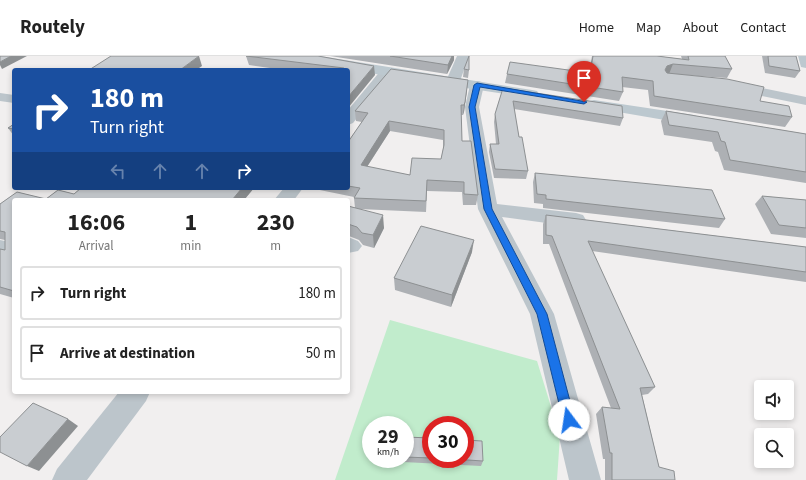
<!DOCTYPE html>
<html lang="en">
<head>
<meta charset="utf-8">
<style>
	:root { --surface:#fff; --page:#f6f6f6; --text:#222; --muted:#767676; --line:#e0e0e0 }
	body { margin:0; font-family:"Source Sans 3",sans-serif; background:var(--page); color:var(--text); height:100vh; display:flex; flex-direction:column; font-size:15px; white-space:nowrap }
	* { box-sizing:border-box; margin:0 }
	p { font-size:13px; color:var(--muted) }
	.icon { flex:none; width:22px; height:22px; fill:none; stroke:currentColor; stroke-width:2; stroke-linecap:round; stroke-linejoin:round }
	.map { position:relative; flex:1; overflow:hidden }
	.panel { position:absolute; left:12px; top:142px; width:338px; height:196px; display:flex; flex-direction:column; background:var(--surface); border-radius:4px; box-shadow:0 2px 6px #0003 }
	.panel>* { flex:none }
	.guide { position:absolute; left:12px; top:12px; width:338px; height:122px; border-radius:4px; box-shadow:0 2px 6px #0003; background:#1a4fa0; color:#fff; overflow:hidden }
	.fabs { position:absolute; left:754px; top:324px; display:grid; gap:8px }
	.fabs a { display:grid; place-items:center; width:40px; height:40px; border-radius:4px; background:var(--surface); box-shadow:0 2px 6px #0003; font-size:20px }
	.speed { position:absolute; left:362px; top:360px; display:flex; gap:8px; font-size:20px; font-weight:700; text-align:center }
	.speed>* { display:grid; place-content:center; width:52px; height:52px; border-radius:50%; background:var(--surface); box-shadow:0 2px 6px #0003; line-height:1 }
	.speed small { font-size:10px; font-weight:400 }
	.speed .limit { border:6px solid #d22; background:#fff; color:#111 }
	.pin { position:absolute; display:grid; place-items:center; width:34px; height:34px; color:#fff; margin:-41px -17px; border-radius:50% 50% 50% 0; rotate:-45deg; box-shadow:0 0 4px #0007 }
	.pin .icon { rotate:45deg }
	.me { position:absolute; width:44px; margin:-22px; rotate:346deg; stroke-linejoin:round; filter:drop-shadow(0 0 3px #0008) }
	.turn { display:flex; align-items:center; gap:14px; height:84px; padding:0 12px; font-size:18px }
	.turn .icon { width:52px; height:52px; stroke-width:2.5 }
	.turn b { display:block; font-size:28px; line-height:34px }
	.lanes { display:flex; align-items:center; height:38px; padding:0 12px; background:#0003; justify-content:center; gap:20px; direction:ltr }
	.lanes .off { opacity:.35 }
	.eta { display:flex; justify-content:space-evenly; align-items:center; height:68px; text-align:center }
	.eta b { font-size:24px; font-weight:700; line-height:28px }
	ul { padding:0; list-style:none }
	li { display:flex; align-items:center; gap:12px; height:54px; margin:0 8px 6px; padding:0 4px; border:2px solid var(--line); border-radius:4px }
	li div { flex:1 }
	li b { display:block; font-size:15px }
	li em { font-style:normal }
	header { display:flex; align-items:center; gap:24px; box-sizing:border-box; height:56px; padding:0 20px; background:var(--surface); border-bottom:1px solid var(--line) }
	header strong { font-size:19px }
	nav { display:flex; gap:22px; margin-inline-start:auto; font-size:14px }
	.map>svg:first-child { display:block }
	.green { fill:#c1eccc; fill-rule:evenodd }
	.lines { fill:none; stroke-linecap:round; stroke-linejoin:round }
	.street { fill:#bcc5cb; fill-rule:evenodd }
	.secondary { fill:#bcc8cf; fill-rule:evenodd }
	.wall { fill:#adb0b4; fill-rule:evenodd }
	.shaded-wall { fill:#8d9092 }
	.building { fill:#c9cdd1; stroke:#8d9092; fill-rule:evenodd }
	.route { fill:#1a73e8; stroke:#114b97 }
</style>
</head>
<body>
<header>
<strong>Routely</strong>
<nav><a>Home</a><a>Map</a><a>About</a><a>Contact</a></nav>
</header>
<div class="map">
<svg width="806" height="424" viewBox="0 0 806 424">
	<rect width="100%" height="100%" fill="#f1efef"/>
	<!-- green -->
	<path class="green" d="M390,264L537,305L560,380L557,424H335ZM371,369H405V403H371ZM431,369H465V403H431Z"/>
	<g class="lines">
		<!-- street -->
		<g class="street">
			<path d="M457,0H469L460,25L458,28H448L446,25Z"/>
			<path d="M387,12L392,13L394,16L353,67L348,69V54L382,13Z"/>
			<path d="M477,25L482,26L484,29L479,51L497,148L576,157L583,159L586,164L583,169L576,171L502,161L554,258L601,424H569L530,258L478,153L465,51L470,29L472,26Z"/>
			<path d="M733,26L806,41V49L728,33L726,30L728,27Z"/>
			<path d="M0,37L14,39V47L0,45Z"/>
			<path d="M284,132H303L294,144H274Z"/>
			<path d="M348,181L358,185L362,190L358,195L348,197Z"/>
			<path d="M0,184L14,187V203L0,200Z"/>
			<path d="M119,336H150L146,345L87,424H52L57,413Z"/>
		</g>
		<!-- secondary -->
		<g class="secondary">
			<path d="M292,0H320L532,34L537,35L539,38L537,41L532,42L387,20L298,4Z"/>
			<path d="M798,0H806V12L801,11Z"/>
			<path d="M594,44L694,59L699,61L702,64L699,67L694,69L589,51L587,48L589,45Z"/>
		</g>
	</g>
	<!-- wall -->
	<g class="wall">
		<path d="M246,0H318L375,19L348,14H284L249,9Z"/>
		<path d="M330,0H454V4L447,18Z"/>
		<path d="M592,0H657L682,3L681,0H725L732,13L727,22L669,18L760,45L792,61L785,71L650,50L648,34L622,31L623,36L619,45L505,27L507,18L589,17Z"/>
		<path d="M762,0H796L800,15L795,22L765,17Z"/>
		<path d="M464,13L469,14L468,22L463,21Z"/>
		<path d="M503,32L623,62L620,70L514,53L519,81L528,115L526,123L494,122L489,96L490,88H496L494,66L495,58Z"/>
		<path d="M467,34L464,56L463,59H461L462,85L478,139L476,149H463L462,136L427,135L426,156L359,153L384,172L374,192L363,189L359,184L349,180H348V150L355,152L354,142V141L310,132H348V86L362,66L356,65L355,55ZM390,75L443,84V93L441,103L410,119L367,111Z"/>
		<path d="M666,55L806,78V127L724,114L718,96L715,95L712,86L664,79L661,65Z"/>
		<path d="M14,68V80L8,72Z"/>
		<path d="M535,117L725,163L719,172L543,152V148L534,147L533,126Z"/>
		<path d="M81,132H254L244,144H14V242L0,238V193L5,194V184L0,183V148L17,136L46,143L58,134L74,138Z"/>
		<path d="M762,140L806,144V182L771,178L755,148Z"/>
		<path d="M546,159L806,191V226L592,195L655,331L648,338L642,339L659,411L675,424H605V403H603L596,358L602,351L611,352L549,188H543V168Z"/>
		<path d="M472,196L451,251L395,234L394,222Z"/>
		<path d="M405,381L431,382V403H465L483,405L481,410L384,405V403H405Z"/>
	</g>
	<!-- shaded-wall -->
	<g class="shaded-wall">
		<path d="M11,0H27L2,13L0,9V6Z"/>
		<path d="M199,0L202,10L196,14H180Z"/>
		<path d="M452,0H454V4L447,18L448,9Z"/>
		<path d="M673,8L669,18L663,19L667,10Z"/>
		<path d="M374,10L375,19L348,52V41Z"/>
		<path d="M468,24L464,56L463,59L464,49Z"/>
		<path d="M389,65L390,75L361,120V109Z"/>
		<path d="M242,132H254L244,144H232Z"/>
		<path d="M383,159L384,172L374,192L373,179Z"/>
		<path d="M474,184L472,196L451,251L452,239Z"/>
		<path d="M68,363L78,370L39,415L27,410Z"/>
	</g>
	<!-- building -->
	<g class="building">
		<path d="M0,0H11L0,6Z"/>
		<path d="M111,0H199L180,14H89Z"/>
		<path d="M246,0H318L374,10L348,41V14H342L344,12Z"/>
		<path d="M390,0H452L448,9Z"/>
		<path d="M469,0V14L464,13Z"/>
		<path d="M593,0H657L689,4L688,0H725L732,13L673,8L667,10L665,14L667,17L727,23L764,31L760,45L789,50L792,61L654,40L653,25L622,21L623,36L507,18L510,6L590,17Z"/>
		<path d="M768,0H796L800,15L769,10Z"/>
		<path d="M391,13L468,24L465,46L464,49H461L462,85H471L478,139L464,138V126L427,124L426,145L354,142L360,132L348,130V86L368,57L355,55ZM389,65L444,74V89L441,103L412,102L410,119L361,109Z"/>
		<path d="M503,32L622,50L623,62L513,45L519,81H522L528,115L495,113L490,88H499L495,58Z"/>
		<path d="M666,55L806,78V116L730,104L725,86L721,85L718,76L669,69Z"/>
		<path d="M14,68V73L8,72Z"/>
		<path d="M535,117L620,125L712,134L725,163L546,143V139L537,138Z"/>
		<path d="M81,132H242L232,144H14V235L0,231V193L5,194V176L0,175V148L17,136L46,143L58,134L74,138Z"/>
		<path d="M762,140L806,144V172L779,169Z"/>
		<path d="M348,150L383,159L373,179L362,177L357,171L348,168Z"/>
		<path d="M546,159L806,191V216L588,185L655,331L640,332L659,411L674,415L675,424H612V397H610L602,351L620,353L552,180L546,179Z"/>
		<path d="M421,170L474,184L452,239L394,222Z"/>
		<path d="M33,347L68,363L27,410L0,396V381Z"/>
		<path d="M405,381L431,382V402L405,401Z"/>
		<path d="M465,384L482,385L483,405L453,403H465Z"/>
	</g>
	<!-- route -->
	<path class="route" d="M477,27L587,46L584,48L480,31L475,51L492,153L547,258L575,364L573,368L569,369L565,368L563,364L537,258L484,153L469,51L474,29Z"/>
</svg>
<div class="fabs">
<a><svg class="icon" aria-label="sound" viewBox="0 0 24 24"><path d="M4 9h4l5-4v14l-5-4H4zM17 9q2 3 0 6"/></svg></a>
<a><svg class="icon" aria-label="search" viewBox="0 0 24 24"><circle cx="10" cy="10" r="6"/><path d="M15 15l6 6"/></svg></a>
</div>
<div class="speed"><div>29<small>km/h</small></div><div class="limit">30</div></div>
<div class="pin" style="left:584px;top:46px;background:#d93025"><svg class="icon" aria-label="arrive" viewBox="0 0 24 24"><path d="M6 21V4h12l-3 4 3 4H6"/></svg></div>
<svg class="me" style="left:569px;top:364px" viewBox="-20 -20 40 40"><circle r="19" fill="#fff"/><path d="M0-13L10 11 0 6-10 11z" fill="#1a73e8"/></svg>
<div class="guide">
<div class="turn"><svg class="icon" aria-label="right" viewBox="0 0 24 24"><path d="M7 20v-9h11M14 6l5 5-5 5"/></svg><div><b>180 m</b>Turn right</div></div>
<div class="lanes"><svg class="icon off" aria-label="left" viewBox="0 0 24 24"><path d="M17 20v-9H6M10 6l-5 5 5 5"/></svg><svg class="icon off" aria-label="ahead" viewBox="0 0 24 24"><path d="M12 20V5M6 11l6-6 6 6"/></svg><svg class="icon off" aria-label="ahead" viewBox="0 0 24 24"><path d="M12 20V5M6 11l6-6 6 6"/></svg><svg class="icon" aria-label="right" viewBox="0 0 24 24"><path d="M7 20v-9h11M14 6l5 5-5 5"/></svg></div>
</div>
<section class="panel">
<div class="eta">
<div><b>16:06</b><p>Arrival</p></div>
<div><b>1</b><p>min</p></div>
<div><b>230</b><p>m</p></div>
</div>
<ul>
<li><svg class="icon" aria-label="right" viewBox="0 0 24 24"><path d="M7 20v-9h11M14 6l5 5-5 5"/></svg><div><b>Turn right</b></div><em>180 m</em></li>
<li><svg class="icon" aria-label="arrive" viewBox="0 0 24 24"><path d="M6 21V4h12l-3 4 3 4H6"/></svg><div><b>Arrive at destination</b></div><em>50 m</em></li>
</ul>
</section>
</div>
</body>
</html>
